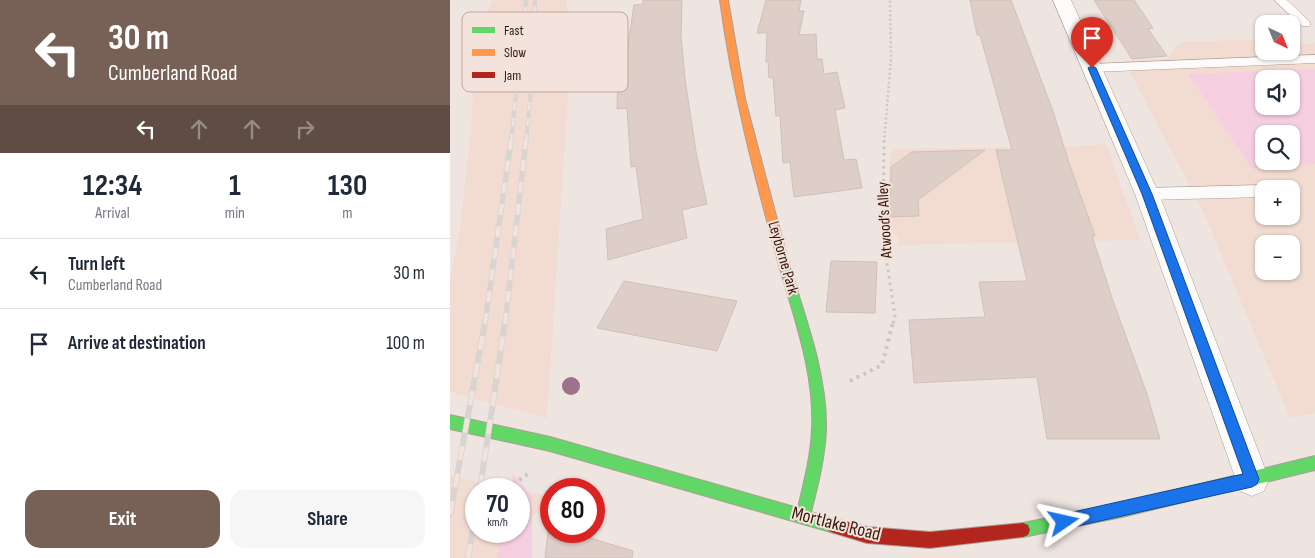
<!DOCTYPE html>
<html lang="en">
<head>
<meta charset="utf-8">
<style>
	:root { --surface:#fff; --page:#f6f6f7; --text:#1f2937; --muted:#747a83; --line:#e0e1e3; --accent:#776157 }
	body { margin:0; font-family:"Sofia Sans Condensed",sans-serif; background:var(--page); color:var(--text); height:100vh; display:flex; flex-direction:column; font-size:19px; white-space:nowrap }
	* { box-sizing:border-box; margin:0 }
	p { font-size:16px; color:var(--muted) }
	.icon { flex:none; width:28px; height:28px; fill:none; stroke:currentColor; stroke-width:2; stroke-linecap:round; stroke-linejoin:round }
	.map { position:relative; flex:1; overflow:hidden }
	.side { display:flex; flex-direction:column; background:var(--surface); width:450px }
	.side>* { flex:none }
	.banner { background:#776157; color:#fff; overflow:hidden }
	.needle { width:32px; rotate:137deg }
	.buttons { position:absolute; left:805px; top:15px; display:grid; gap:10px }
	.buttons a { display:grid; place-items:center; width:45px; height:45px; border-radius:10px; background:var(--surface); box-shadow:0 1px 4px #0004; font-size:25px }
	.speed { position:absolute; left:15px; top:478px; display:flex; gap:10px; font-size:25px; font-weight:700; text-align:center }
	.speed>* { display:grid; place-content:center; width:65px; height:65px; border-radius:50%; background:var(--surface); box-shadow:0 1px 4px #0004; line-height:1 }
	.speed small { font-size:12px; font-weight:400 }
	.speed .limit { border:8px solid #d22; background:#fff; color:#111 }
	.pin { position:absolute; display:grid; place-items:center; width:42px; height:42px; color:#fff; margin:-51px -21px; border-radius:50% 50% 50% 0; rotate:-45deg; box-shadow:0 0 5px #0007 }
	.pin .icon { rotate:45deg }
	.me { position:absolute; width:55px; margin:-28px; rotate:79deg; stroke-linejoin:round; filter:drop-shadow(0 0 4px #0008) }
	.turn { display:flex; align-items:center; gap:18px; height:105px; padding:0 25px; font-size:22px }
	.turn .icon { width:65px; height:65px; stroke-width:2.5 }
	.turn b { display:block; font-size:35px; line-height:42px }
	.lanes { display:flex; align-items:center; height:48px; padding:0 25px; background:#0003; justify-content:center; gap:25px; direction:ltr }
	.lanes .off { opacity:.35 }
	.eta { display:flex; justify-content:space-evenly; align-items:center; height:85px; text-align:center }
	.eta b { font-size:30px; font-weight:700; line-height:35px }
	.cta { display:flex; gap:10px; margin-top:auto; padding:10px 25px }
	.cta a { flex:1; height:58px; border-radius:15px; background:var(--accent); color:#fff; font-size:20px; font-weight:700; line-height:58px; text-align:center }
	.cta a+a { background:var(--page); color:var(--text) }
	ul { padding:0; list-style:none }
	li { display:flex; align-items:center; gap:15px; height:70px; padding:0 25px; border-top:1px solid var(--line) }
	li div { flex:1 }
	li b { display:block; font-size:19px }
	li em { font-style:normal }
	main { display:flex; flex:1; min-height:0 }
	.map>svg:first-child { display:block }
	.built { fill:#f2dbd0; fill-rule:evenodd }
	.green { fill:#f5cfe0; fill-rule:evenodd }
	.building { fill:#ddcec7; stroke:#d2c0b7 }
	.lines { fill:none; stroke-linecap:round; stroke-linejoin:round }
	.lane-casing { stroke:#ae9d95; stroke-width:1 }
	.street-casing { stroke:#ae9d95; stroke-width:1 }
	.fast-casing { stroke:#ae9d95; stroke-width:2 }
	.slow-casing { stroke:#ae9d95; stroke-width:2 }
	.jam-casing { stroke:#ae9d95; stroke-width:2 }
	.path-far2 { stroke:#cdc6c4; stroke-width:2.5; stroke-dasharray:2 2.5; stroke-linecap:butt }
	.path-far1 { stroke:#cdc6c4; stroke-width:3; stroke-dasharray:2.5 4; stroke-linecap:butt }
	.path { stroke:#cdc6c4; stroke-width:4; stroke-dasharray:3 4.5; stroke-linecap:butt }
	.lane { fill:#fcfbfa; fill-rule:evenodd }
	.street { fill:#fcfbfa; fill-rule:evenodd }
	.fast { fill:#63d668; fill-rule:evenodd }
	.slow { fill:#ff974d; fill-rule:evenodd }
	.jam { fill:#b3261e; fill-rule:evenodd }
	.rail-far2-casing { stroke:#d8d4d2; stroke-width:4 }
	.rail-far1-casing { stroke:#d8d4d2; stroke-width:5.5 }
	.rail-casing { stroke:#d8d4d2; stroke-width:6 }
	.rail-far2 { stroke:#f3e3dc; stroke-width:2.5; stroke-dasharray:8; stroke-linecap:butt }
	.rail-far1 { stroke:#f3e3dc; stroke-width:4; stroke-dasharray:11; stroke-linecap:butt }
	.rail { stroke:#f3e3dc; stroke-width:4.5; stroke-dasharray:14; stroke-linecap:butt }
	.tree { fill:#9d728a }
	.route { fill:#1a73e8; stroke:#114b97 }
	.labels { text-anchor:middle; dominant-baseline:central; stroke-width:4; stroke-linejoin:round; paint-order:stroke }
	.street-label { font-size:16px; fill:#371a0d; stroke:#f3e3dc }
	.near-street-label { font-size:19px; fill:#371a0d; stroke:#f3e3dc }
	.key { fill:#f3e3dc; stroke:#bba79e; stroke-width:1 }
	.key-label { font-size:14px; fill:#371a0d }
</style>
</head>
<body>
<main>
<section class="side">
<div class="banner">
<div class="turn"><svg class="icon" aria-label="left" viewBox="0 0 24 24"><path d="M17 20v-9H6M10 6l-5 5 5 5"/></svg><div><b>30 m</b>Cumberland Road</div></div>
<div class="lanes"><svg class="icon" aria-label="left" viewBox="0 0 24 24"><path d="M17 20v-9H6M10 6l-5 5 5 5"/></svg><svg class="icon off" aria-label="ahead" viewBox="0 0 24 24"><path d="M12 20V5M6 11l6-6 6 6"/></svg><svg class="icon off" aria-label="ahead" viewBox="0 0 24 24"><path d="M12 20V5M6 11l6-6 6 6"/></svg><svg class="icon off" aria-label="right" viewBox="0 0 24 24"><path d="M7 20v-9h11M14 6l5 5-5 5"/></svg></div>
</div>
<div class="eta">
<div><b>12:34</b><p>Arrival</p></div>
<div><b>1</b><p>min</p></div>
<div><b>130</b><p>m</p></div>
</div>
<ul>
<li><svg class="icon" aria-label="left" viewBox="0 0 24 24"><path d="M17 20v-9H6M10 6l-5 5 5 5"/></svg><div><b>Turn left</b><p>Cumberland Road</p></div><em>30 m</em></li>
<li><svg class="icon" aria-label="arrive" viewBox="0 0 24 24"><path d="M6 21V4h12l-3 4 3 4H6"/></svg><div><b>Arrive at destination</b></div><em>100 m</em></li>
</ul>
<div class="cta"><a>Exit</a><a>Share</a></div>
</section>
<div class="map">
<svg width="865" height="558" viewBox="0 0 865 558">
	<rect width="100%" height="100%" fill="#eee5e1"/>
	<!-- built -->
	<g class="built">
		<path d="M42,0H117L119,79L97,418L0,392V280L10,230L22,118L24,47Z"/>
		<path d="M814,39V51H841V45L865,43V413L840,418L752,209L674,61L717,59L731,42ZM814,79H841V106H814ZM814,134H841V161H814ZM814,189H841V216H814ZM814,244H841V271H814Z"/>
		<path d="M656,144L690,240L448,245L449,239L440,229L439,166L443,149L614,147Z"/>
		<path d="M0,476L60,489H26V531H69V490L101,497V500L72,527L68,558H0Z"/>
	</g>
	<!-- green -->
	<g class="green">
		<path d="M865,69V164L801,168L738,74ZM814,79H841V106H814ZM814,134H841V161H814Z"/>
		<path d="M63,474L82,496V558H47L52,531H69V489H60Z"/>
	</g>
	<!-- building -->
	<g class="building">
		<path d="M193,0H232L231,36L235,79L246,152L257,204L232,210L237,238L158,260L156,229L193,219L186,166L181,167L177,108L167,109L168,66L175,65L184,5L193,4Z"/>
		<path d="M316,0H351L349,11H354L349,35L366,34L367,59H372L374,74L387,72L395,108L385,110L394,160L406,159L412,188L344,197L340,162L333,163L330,116H326L323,77L319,78L318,61L316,62L317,33H307Z"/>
		<path d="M520,0H561L603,111L618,160L645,236H642L663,301L697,394L710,439H597L587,377L464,383L459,320L535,317L529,282L577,281L546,150H562L530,35H527Z"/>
		<path d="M644,0H684L703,28L698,29L717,56L682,59Z"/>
		<path d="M535,150L468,200L469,216L440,217L441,167L462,152Z"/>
		<path d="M381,261L427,262L425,313L376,312Z"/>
		<path d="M174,281L287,301L267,351L147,328Z"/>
		<path d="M98,531H117L183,551L182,558H95Z"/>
	</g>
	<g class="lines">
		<!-- lane casing -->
		<g class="lane-casing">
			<g id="lane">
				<path d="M824,0H837L860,22V26H852Z"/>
				<path d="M865,55V63L642,72L636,68L642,64Z"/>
				<path d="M814,185L820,189H814V197L697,200L692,198L689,194L692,190L697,188Z"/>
			</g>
		</g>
		<!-- street casing -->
		<g class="street-casing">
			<path id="street" d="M603,0H621L709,194L819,479L814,491L802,496L790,491L685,194Z"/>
		</g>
		<!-- fast casing -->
		<g class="fast-casing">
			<g id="fast">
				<path d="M333,256L337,258L338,261C354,315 377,372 376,429C375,457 368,485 361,512L389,521L391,526L389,531L384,533L100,451L0,429V415L100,437L348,508C354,482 361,456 362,429C365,372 343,315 328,261L329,258Z"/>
				<path d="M865,456V470L672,517L573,537L568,535L566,530L568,525L573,523L672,503Z"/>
			</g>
		</g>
		<!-- slow casing -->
		<g class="slow-casing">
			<path id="slow" d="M270,0H278L295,99L338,261L337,264H329L328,261C304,175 282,89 270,0Z"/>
		</g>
		<!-- jam casing -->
		<g class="jam-casing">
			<path id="jam" d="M384,519L417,527L480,532L573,523L578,525L580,530L578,535L573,537L480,548L417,543L384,533L379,531L377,526L379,521Z"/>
		</g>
		<!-- path-far2 -->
		<path class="path-far2" d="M434,142L441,59L440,0"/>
		<!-- path-far1 -->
		<path class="path-far1" d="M434,140L433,237L445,316L443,324"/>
		<!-- path -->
		<g class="path">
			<path d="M400,381L432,365L443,322"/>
			<path d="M57,489L79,473"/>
		</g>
		<!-- lane -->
		<use href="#lane" class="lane"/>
		<!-- street -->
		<use href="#street" class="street"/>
		<!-- fast -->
		<use href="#fast" class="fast"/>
		<!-- slow -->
		<use href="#slow" class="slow"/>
		<!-- jam -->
		<use href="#jam" class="jam"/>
		<!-- rail-far2 casing -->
		<g class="rail-far2-casing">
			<g id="rail-far2">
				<path d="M61,142L76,0"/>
				<path d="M76,142L84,58L85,0"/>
			</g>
		</g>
		<!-- rail-far1 casing -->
		<g class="rail-far1-casing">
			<g id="rail-far1">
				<path d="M35,324L61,140"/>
				<path d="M55,324L76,140"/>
			</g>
		</g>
		<!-- rail casing -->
		<g class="rail-casing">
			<g id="rail">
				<path d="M30,489L55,322"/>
				<path d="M0,515L35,322"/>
				<path d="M18,558L26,513"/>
			</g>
		</g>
		<!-- rail-far2 -->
		<use href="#rail-far2" class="rail-far2"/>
		<!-- rail-far1 -->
		<use href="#rail-far1" class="rail-far1"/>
		<!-- rail -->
		<use href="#rail" class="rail"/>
	</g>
	<!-- trees -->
	<circle class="tree" cx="121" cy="386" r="9"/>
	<!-- route -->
	<path class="route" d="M642,66L646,68L702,194L809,479L807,484L802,487L614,529L609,527L607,522L609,516L614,514L793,474L692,194L638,68Z"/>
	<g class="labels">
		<!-- street labels -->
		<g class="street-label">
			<text transform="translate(435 220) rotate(-93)">Atwood’s Alley</text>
			<text transform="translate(333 258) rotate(74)">Leyborne Park</text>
		</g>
		<!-- near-street labels -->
		<g class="near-street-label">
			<text transform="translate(386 524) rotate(14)">Mortlake Road</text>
		</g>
	</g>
	<!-- legend -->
	<rect x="12" y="12" width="166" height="80" rx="8" class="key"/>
	<rect x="22" y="27" width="23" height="6" fill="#63d668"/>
	<rect x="22" y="49" width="23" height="7" fill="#ff974d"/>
	<rect x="22" y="72" width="23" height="6" fill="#b3261e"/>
	<g class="key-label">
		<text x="54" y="35">Fast</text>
		<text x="54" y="57">Slow</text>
		<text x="54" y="80">Jam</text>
	</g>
</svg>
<div class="buttons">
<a><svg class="needle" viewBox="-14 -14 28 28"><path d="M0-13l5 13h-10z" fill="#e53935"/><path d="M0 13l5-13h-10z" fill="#747a83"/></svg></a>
<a><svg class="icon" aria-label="sound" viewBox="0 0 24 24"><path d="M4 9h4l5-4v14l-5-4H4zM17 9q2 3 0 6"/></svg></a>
<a><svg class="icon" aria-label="search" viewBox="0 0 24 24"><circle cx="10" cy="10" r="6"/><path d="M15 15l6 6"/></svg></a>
<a>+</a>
<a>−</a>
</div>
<div class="speed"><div>70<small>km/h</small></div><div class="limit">80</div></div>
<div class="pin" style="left:642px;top:68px;background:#d93025"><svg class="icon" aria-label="arrive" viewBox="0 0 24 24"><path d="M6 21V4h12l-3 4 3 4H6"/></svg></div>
<svg class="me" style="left:614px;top:522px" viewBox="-20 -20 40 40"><path d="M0-17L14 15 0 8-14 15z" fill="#1a73e8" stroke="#fff" stroke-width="4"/></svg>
</div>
</main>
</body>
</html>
